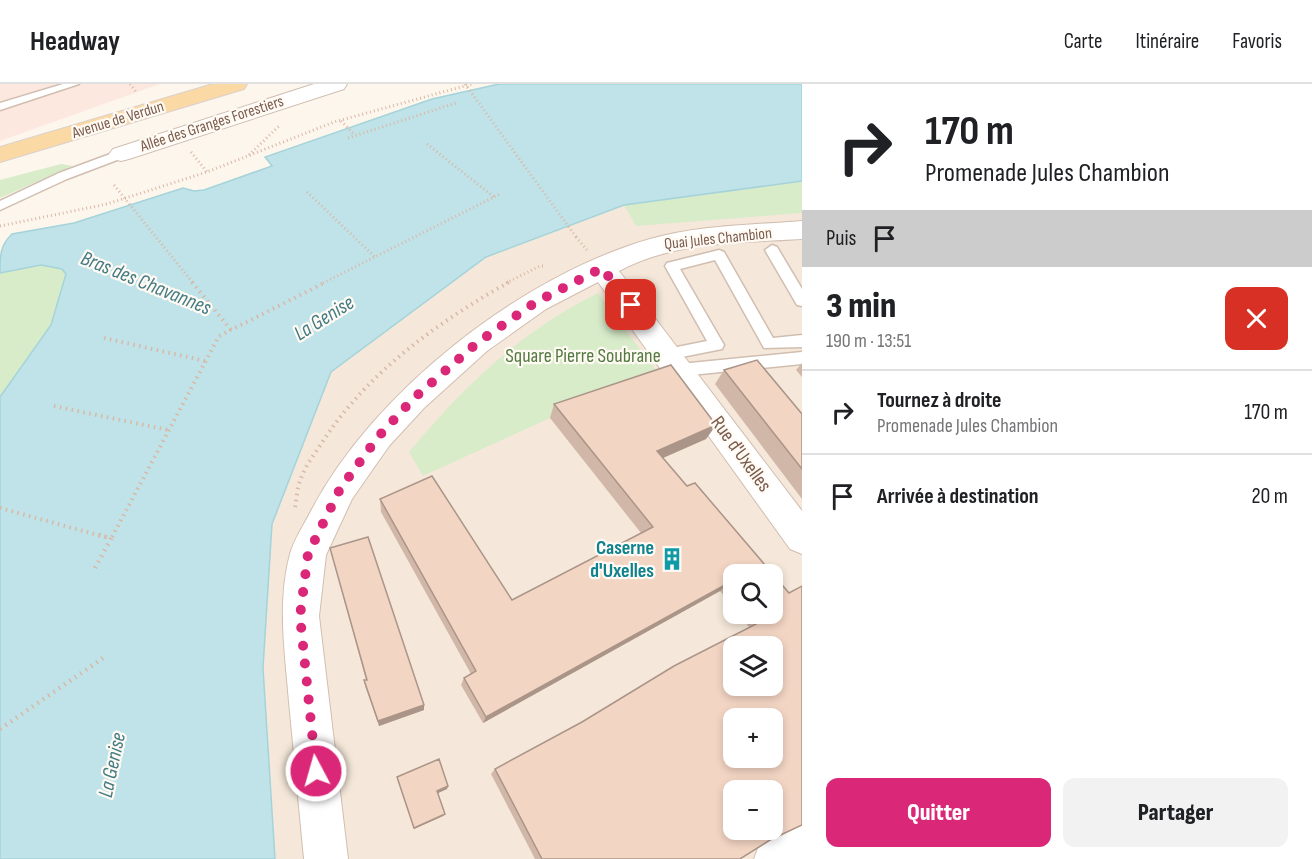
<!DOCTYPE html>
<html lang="fr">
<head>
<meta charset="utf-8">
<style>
	:root { --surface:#fff; --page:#f2f2f2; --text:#202124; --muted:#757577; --line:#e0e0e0; --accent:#db2777 }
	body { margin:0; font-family:"Sofia Sans Condensed",sans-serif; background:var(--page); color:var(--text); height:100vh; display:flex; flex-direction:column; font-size:22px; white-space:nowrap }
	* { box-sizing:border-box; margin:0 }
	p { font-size:20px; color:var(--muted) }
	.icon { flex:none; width:33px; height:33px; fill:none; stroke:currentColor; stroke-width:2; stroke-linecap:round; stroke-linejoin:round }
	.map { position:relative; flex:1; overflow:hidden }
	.details { display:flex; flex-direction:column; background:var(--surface); width:510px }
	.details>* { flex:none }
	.hud { background:#fff; color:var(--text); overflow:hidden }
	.buttons { position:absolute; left:723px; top:480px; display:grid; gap:12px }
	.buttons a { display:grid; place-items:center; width:60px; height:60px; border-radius:12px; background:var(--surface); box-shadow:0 3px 9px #0003; font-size:30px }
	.pin { position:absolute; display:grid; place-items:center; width:51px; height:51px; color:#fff; margin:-26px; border-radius:12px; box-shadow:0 3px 9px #0006 }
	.me { position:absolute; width:66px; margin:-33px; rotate:354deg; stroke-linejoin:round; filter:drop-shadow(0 0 4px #0008) }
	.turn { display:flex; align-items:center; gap:21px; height:126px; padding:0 24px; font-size:27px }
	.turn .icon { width:78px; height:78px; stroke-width:2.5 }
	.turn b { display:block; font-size:42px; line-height:51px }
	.then { display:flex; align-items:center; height:57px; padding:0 24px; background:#0003; gap:12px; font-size:22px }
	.round { display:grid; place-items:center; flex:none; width:63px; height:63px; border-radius:12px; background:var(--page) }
	.head { display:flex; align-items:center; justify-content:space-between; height:102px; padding:0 24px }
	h1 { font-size:36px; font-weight:800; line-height:45px }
	.action { display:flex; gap:12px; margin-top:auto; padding:12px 24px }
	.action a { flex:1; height:69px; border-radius:12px; background:var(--accent); color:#fff; font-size:24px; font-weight:800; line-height:69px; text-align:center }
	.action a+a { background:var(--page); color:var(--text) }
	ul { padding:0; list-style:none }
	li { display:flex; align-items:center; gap:18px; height:84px; padding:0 24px; border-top:2px solid var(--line) }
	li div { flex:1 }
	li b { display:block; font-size:22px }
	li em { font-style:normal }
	header { display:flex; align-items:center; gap:36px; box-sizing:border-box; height:84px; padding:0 30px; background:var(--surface); border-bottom:2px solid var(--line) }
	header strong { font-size:28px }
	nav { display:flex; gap:33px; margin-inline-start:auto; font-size:21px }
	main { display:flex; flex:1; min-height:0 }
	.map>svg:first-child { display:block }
	.residential { fill:#f5e8da; fill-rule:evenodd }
	.commercial { fill:#fde8e0 }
	.green { fill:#d8ecc9 }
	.water { fill:#bfe3e8; stroke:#a5d3da; stroke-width:1.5 }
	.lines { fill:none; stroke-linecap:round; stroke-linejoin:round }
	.lane-casing { stroke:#d1beb0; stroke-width:3 }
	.street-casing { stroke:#d1beb0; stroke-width:2 }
	.primary-casing { stroke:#dad1cd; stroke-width:2 }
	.path-far2 { stroke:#d9b8a5; stroke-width:3; stroke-dasharray:1 3; stroke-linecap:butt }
	.path-far1 { stroke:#d9b8a5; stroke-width:4; stroke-dasharray:1.5 4.5; stroke-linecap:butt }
	.path { stroke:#d9b8a5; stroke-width:4.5; stroke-dasharray:1.5 5; stroke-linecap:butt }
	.lane { fill:#fff; fill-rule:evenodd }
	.street { fill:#fff; fill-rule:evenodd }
	.primary { fill:#fbd9a5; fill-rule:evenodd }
	.path-bridge { stroke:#d9b8a5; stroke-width:3; stroke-dasharray:1 3; stroke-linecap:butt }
	.wall { fill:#d1b7a8 }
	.shaded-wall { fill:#aa9588 }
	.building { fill:#f3d5c3; stroke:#aa9588; stroke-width:1.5; fill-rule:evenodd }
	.route { stroke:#db2777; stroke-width:10; stroke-dasharray:0 18 }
	.labels { text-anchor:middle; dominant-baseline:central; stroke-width:4.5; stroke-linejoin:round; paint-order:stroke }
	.far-street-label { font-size:16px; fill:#7a5c4d; stroke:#fffaf3 }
	.park-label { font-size:20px; fill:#537a41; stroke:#fffaf3 }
	.street-label { font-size:20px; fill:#7a5c4d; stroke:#fffaf3 }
	.culture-label { font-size:20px; font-weight:bold; fill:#0d838f; stroke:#fffaf3; text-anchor:end }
	.water-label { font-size:21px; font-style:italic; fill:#437c86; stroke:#fffaf3 }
</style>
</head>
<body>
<header>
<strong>Headway</strong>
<nav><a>Carte</a><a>Itinéraire</a><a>Favoris</a></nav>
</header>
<main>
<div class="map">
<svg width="802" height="775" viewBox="0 0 802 775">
	<rect width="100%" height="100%" fill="#fdf6ec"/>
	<!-- residential -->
	<path class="residential" d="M802,97V775H275L263,584L272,440L331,288L486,173L624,121ZM734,490H772V530H734ZM734,562H772V602H734ZM734,634H772V674H734ZM734,706H772V746H734Z"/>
	<!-- commercial -->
	<path class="commercial" d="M0,0H160L0,57Z"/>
	<!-- green -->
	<g class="green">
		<path d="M61,80L73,82L0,114V96Z"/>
		<path d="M802,97V129L636,142L624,121Z"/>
		<path d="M41,181L62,185L66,190L51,241L0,313V189Z"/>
		<path d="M598,209L663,296L550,334L423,392L409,368C462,304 522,246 598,209Z"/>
	</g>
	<!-- water -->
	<path class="water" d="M499,0H802V97L624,121L486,173L331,288L272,440L263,584L275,775H0V313L51,241L66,190L62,185L41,181L0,189C0,172 0,161 12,150L74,139L183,104L194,107L204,106L272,82L265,73L432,15Z"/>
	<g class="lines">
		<!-- lane casing -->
		<g class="lane-casing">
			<g id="lane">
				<path d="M63,0H79L0,26V19Z"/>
				<path d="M121,66L127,70L125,73L67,95L0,126V117L59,89Z"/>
				<path d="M772,161L777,163L802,205V222L797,221L765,166Z"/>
				<path d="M719,166L724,168L773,254L802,251V263L764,264L715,176L680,185L724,261L722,265L667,276L662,274L660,270L662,266L707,257L665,182L667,179Z"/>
				<path d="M802,268V280L680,292L673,286L680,280Z"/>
			</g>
		</g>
		<!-- street casing -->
		<g class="street-casing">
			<g id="street">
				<path d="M314,0H347L344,5L129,75L121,77L113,75L109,70L113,65Z"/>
				<path d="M802,137V155C740,159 675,157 619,187L802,427V470L790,465L598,198L546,225L487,267L424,324L389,362L352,415L326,471L319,532L348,775H304C299,723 294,670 289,618C285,569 277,518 290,470C294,455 304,441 311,427C373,308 521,192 650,155C699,141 752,141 802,137Z"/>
				<path d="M802,739V775H754L760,759Z"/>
			</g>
		</g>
		<!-- primary casing -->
		<g class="primary-casing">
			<path id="primary" d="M213,0H247L244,5L0,78V63Z"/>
		</g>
		<!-- path-far2 -->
		<g class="path-far2">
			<path d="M130,0L137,9"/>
			<path d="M341,37L355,51"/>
			<path d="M348,54L456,19"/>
			<path d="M427,60L494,113"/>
			<path d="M191,68L207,88"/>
			<path d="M249,71L280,41"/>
			<path d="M114,101L193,199"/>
			<path d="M307,108L375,173"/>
			<path d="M0,142L107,120L207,88L334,38L472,0"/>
			<path d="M576,153L587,166"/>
			<path d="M323,199L500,110"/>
			<path d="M506,199L540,182H546"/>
		</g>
		<!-- path-far1 -->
		<g class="path-far1">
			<path d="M192,198L231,246"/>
			<path d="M104,254L205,277"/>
			<path d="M54,322L168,346"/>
			<path d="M295,423C297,413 297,402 302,392C307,379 316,368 323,357C369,287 437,239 509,198"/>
			<path d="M0,424L105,453"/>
			<path d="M112,453L219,252L326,198"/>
		</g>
		<!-- path -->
		<g class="path">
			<path d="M99,451L110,454"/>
			<path d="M95,484L113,451"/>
			<path d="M0,645L106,572"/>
		</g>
		<!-- lane -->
		<use href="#lane" class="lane"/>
		<!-- street -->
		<use href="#street" class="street"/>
		<!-- primary -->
		<use href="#primary" class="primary"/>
		<!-- path-bridge -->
		<path class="path-bridge" d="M465,0L576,153"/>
	</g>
	<!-- wall -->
	<g class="wall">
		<path d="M802,279V293L796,286Z"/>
		<path d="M724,286L802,330V415L715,300Z"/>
		<path d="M554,320L716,341L706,355L663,374L687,402L789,509L770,756L740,775H535L491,690L495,685L582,638L750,544L738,530H772L734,490V523L720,507L483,639L461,601L464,594L471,590L381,428L380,415L512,516L641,449L550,334Z"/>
		<path d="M330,464L424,626L379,642L365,602L364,596H366Z"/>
		<path d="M397,693L448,702L447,705L438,709L445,730L443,732L414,745L397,695Z"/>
	</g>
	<!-- shaded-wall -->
	<g class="shaded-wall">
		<path d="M716,341L706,355L649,380L657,367Z"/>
		<path d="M732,497L720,507L483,639L486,633Z"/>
		<path d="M424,621V626L379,642L378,637Z"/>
		<path d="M448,702L447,705L436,710L437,707Z"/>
		<path d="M445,730L443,732L414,745V744Z"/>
	</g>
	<!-- building -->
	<g class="building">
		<path d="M757,276L802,330V385L724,286Z"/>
		<path d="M671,281L716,341L657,367L687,402L695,399L789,509L802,502V741L770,756L740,775H542L495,685L582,638L674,582L764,536L759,530H772V490H734V499L732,497L486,633L464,594L476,587L380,415L432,392L512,516L653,443L554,320ZM734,562H772V602H734ZM734,634H772V674H734ZM734,706H772V746H734Z"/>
		<path d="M368,453L424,621L378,637L364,596H367L330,464Z"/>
		<path d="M439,675L448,702L437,707L445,730L414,744L397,693Z"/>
	</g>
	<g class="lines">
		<!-- route -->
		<path class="route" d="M316,687L300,532L308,470L340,405L378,353L413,315L477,259L536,218L602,184L631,221"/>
	</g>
	<!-- icons -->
	<defs>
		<g id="building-bare" transform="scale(1.8)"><path d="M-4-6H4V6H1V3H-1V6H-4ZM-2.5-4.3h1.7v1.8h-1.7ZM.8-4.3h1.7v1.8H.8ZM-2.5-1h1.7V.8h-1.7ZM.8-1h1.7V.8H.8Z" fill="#0f9aa8" stroke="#fffaf3" stroke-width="2.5" paint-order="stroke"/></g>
	</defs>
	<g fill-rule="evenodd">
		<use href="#building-bare" x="672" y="475"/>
	</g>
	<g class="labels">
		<!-- far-street labels -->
		<g class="far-street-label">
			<text transform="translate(118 36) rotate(-17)">Avenue de Verdun</text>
			<text transform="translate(212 40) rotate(-18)">Allée des Granges Forestiers</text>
			<text transform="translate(718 155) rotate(-6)">Quai Jules Chambion</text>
		</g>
		<!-- park labels -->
		<g class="park-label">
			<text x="583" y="272">Square Pierre Soubrane</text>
		</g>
		<!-- street labels -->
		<g class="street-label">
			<text transform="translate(741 370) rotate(54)">Rue d'Uxelles</text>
		</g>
		<!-- culture labels -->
		<g class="culture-label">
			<text x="654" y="464">Caserne<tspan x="654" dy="23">d'Uxelles</tspan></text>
		</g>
		<!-- water labels -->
		<g class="water-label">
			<text transform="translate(146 199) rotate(22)">Bras des Chavannes</text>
			<text transform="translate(324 234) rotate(-32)">La Genise</text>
			<text transform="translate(112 681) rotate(-78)">La Genise</text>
		</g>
	</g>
</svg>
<div class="buttons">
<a><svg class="icon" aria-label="search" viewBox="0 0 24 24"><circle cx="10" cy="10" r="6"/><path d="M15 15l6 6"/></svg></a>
<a><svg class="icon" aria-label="layers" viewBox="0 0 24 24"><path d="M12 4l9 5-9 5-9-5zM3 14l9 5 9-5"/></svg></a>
<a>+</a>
<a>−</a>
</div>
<div class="pin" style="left:631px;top:221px;background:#d93025"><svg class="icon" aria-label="arrive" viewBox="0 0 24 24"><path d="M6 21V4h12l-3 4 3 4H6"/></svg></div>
<svg class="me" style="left:316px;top:687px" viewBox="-20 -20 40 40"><circle r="17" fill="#db2777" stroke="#fff" stroke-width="3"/><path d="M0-11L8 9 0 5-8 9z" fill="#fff"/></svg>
</div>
<section class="details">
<div class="hud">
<div class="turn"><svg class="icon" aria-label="right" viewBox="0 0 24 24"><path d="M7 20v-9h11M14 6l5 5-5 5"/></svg><div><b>170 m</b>Promenade Jules Chambion</div></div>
<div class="then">Puis<svg class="icon" aria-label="arrive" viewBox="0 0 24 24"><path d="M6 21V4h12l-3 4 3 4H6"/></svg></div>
</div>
<div class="head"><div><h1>3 min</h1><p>190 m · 13:51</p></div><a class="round" style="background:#d93025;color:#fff"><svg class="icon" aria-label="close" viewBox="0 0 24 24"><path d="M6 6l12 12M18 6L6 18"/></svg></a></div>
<ul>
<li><svg class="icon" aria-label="right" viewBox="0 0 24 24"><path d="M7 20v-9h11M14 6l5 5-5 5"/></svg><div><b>Tournez à droite</b><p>Promenade Jules Chambion</p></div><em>170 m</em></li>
<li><svg class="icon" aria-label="arrive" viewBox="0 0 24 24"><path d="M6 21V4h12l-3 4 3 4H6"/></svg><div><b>Arrivée à destination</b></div><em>20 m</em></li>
</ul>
<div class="action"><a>Quitter</a><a>Partager</a></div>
</section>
</main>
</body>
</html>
